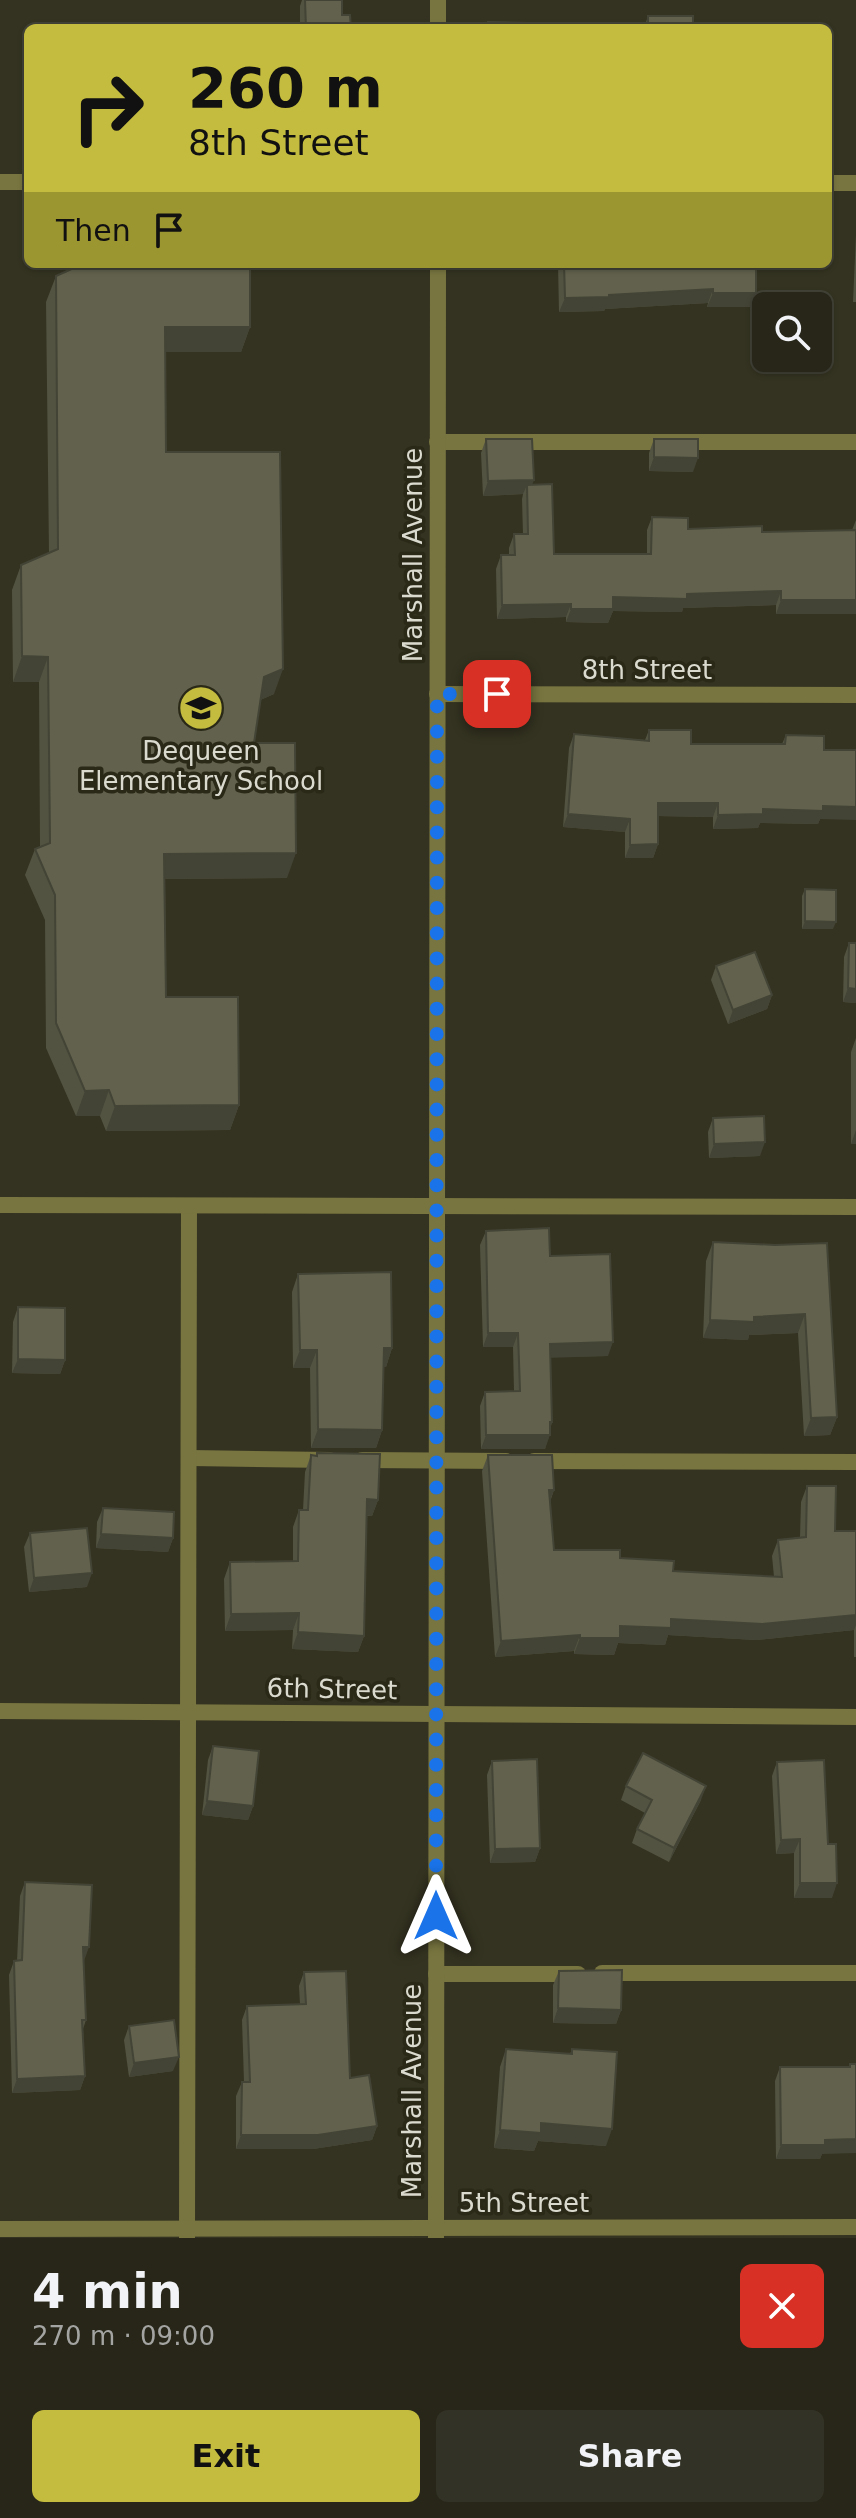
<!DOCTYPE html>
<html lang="en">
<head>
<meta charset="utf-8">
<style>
	:root { --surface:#272619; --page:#333226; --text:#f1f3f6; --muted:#a4a5a2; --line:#434338; --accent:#c4bc3e }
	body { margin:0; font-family:"DejaVu Sans",sans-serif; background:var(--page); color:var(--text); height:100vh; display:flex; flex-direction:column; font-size:30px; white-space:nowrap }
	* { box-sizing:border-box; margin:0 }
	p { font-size:26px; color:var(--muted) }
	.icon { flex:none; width:44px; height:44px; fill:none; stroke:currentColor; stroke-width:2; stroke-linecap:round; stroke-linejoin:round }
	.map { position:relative; height:2238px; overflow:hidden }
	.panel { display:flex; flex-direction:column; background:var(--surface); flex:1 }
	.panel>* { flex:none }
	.hud { position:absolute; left:24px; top:24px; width:808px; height:244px; border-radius:12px; box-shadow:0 2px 6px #0004,0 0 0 2px var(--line); background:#c4bc3e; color:#111; overflow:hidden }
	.tools { position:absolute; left:752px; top:292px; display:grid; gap:16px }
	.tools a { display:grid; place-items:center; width:80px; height:80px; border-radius:12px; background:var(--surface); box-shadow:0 2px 6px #0004,0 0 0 2px var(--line); font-size:40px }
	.pin { position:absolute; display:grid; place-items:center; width:68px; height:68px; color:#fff; margin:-34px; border-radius:16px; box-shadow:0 4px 12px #0006 }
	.me { position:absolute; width:88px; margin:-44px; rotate:0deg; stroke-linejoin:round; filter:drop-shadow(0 0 6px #0008) }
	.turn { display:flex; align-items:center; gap:28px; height:168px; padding:0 32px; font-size:36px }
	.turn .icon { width:104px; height:104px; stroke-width:2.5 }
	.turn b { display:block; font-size:56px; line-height:68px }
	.then { display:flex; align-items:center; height:76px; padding:0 32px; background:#0003; gap:16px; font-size:30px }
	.round { display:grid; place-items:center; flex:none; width:84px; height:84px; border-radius:12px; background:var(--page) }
	.summary { display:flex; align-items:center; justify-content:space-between; height:136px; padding:0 32px }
	h1 { font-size:48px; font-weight:700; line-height:60px }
	.cta { display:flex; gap:16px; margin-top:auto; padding:16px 32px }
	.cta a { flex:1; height:92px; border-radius:12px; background:var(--accent); color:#111; font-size:32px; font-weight:700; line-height:92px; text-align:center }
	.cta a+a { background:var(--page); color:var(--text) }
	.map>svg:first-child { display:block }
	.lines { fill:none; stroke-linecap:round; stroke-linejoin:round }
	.service { stroke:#787540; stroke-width:16 }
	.minor { stroke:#787540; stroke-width:16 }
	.tertiary { stroke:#787540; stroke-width:16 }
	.wall { fill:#535342 }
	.shaded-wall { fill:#444436 }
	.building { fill:#61614d; stroke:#444436; stroke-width:2 }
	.route { stroke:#1a73e8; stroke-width:14; stroke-dasharray:0 25.2 }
	.labels { text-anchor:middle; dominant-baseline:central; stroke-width:7; stroke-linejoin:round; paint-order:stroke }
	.street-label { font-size:26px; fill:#dbdacf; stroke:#2a2918 }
	.poi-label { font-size:26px; fill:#dbdacf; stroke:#2a2918 }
</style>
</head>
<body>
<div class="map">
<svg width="856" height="2238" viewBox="0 0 856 2238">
	<rect width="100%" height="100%" fill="#343321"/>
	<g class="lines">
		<!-- service -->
		<g class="service">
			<path d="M437,442H856"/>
			<path d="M190,1458L330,1460"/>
			<path d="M362,1460L506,1461"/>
			<path d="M534,1461L856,1462"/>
			<path d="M602,1973H856"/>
			<path d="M436,1974H578"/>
			<path d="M187,2238L189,1206"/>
		</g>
		<!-- minor -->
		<g class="minor">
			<path d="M438,28V0"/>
			<path d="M0,182H28"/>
			<path d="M828,183H856"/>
			<path d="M437,694L856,695"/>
			<path d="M0,1711L856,1717"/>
			<path d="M0,2229L856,2227"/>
			<path d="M436,2238L438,264"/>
		</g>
		<!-- tertiary -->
		<path class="tertiary" d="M0,1205L856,1207"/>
	</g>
	<!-- wall -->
	<g class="wall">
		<path d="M302,0H342V15L351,28H300V6Z"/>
		<path d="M648,16L693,25L769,28H644Z"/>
		<path d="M856,235V302H853Z"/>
		<path d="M66,264H250V327L241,352H166V452L274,694L260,700L254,743L287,878L165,879L166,997L239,1105L230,1130L106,1131L100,1116H76L46,1048L45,920L25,875L35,849L40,847L39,682H13L12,590L21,565L49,553L46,302L56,276L66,272Z"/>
		<path d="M558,264H756V293L750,307H707L708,303L605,309L604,311L559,312Z"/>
		<path d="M486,439L532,485L554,554H647V530L652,517L688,529L762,532L852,530L856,520V614H776V605L683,608L682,612L613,611L608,623L566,622V617L497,619L496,569L501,555H509V548L514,534H523L522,499L523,494L483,496L481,453Z"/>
		<path d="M654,439L693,472L649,471V453Z"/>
		<path d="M649,730L691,744H782L786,735L820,819L818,824L760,823L758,828L713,829V817L658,816V844L653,858H625V832L563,827L569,748L574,734L645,740Z"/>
		<path d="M805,889L833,929H802V896Z"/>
		<path d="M849,943L856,1003L843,1002L844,957Z"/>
		<path d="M716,966L772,995L767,1009L728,1024L711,980Z"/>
		<path d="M856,1038V1144H851V1052Z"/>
		<path d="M713,1118L760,1156L709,1158L708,1132Z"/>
		<path d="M486,1231L550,1256L608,1356L550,1357L552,1422L545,1449H481L480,1406L485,1392L514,1391L513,1347H483L480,1245Z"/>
		<path d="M713,1242L775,1245L827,1243L837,1417L830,1435L804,1436L798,1333L749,1335L748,1340L703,1338L706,1261Z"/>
		<path d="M298,1274L392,1348L386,1367H384L382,1430L376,1448H311L310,1368H293L292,1292Z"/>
		<path d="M18,1307L65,1360L60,1374L12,1373L13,1322Z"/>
		<path d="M317,1453L378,1500L372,1516H366L364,1636L358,1652L292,1649L293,1630L225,1631L224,1579L230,1562L293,1561V1527L299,1510H303L305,1472L311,1455L316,1456Z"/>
		<path d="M488,1455L554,1490L550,1502L554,1550L620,1558L673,1571L774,1577L772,1556L778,1540L800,1537L801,1502L807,1486L835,1531H856V1657H854V1630L756,1640L668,1635L665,1645L618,1643L614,1655L574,1654V1651L495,1657L482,1471Z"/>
		<path d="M103,1508L173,1538L168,1552L96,1548L97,1522Z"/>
		<path d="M30,1533L87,1587L29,1592L24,1547Z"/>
		<path d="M213,1746L253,1806L248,1820L202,1815L208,1760Z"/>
		<path d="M492,1761L540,1848L535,1862L490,1863L487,1775Z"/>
		<path d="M777,1762L828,1844L832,1898H794V1853L776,1854L772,1776Z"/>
		<path d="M626,1786L701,1800L669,1862L632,1843L637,1829L645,1813L621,1800Z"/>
		<path d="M25,1882L84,1961L86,2020L83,2029L85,2076L80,2090L12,2093L9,1975L14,1961H17L20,1896Z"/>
		<path d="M559,1971L621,2010L616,2024L553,2023V1985Z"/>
		<path d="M304,1972L350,2078L377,2126L372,2140L313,2149H236V2096L242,2082H244L242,2020L247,2006L300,2004L299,1986Z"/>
		<path d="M129,2026L173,2071L129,2077L124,2040Z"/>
		<path d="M506,2049L570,2054L572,2049L606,2146L538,2141L534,2151L494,2148L500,2067Z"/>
		<path d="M850,2064H856L820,2159H776L775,2081L780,2067H849Z"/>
	</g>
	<!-- shaded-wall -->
	<g class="shaded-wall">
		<path d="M713,289L708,303L605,309L604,311L559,312L565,298Z"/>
		<path d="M713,293H756L750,307H707Z"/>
		<path d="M165,327H250L241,352H156Z"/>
		<path d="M654,457L698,458L693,472L649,471Z"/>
		<path d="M534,480L529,494L527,485L523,494L483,496L488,481Z"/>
		<path d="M781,591L776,605L683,608L682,612L613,611L608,623L566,622L571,609L613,597Z"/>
		<path d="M781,600H856V614H776Z"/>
		<path d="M571,604L566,617L497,619L502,605Z"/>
		<path d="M22,656L48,657L39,682H13Z"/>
		<path d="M283,669L274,694L254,703L264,677Z"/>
		<path d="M658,803H718L713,817L653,816Z"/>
		<path d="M823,806L856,807V820L820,819L818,824L760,823L758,828L713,829L718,815L763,809Z"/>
		<path d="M568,814L630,819L625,832L563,827Z"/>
		<path d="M658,844L653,858H625L630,845Z"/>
		<path d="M296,853L287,878L155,879L164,854Z"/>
		<path d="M805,921L836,922L833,929H802Z"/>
		<path d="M848,988L856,989V1003L843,1002Z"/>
		<path d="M772,995L767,1009L728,1024L733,1010Z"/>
		<path d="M109,1090L100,1116H76L85,1091Z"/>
		<path d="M239,1105L230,1130L106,1131L115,1106Z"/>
		<path d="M856,1130V1144H851Z"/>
		<path d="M765,1142L760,1156L709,1158L714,1144Z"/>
		<path d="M805,1314L798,1333L749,1335L748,1340L703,1338L710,1320Z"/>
		<path d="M488,1333H518L513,1347H483Z"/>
		<path d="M613,1342L608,1356L545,1358L550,1344Z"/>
		<path d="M384,1348H392L386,1367H377Z"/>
		<path d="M300,1350H317L310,1368H293Z"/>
		<path d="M18,1359L65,1360L60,1374L12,1373Z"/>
		<path d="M837,1417L830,1435L804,1436L811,1418Z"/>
		<path d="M552,1422L547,1435H550L545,1449H481L486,1435Z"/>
		<path d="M318,1429L382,1430L376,1448H311Z"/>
		<path d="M549,1490H554L548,1506Z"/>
		<path d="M367,1499L378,1500L372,1516L361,1515Z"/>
		<path d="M101,1534L173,1538L168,1552L96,1548Z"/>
		<path d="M92,1573L87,1587L29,1592L34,1578Z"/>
		<path d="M299,1613L293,1630L225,1631L231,1614Z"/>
		<path d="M856,1615V1625L854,1630L756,1640L668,1635L665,1645L618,1643L614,1655L574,1654L580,1638L620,1626L671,1619Z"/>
		<path d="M298,1632L364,1636L358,1652L292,1649Z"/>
		<path d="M580,1635L574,1651L495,1657L501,1641Z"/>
		<path d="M706,1786L701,1800L669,1862L674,1848Z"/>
		<path d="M207,1801L253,1806L248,1820L202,1815Z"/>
		<path d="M800,1839L794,1853L776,1854L781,1840Z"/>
		<path d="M540,1848L535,1862L490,1863L495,1849Z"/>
		<path d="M800,1883H837L832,1898H794Z"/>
		<path d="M83,1947H89L84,1961H78Z"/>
		<path d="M558,2008L621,2010L616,2024L553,2023Z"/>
		<path d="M179,2057L173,2071L129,2077L134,2063Z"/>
		<path d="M85,2076L80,2090L12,2093L17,2079Z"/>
		<path d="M541,2123L612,2129L606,2146L538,2141L534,2151L494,2148L500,2130Z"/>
		<path d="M377,2126L372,2140L313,2149H236L241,2135Z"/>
		<path d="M856,2139V2153L822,2154L820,2159H776L781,2145L825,2140Z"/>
	</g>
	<!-- building -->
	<g class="building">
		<path d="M305,0H342V15H350L351,28H306Z"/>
		<path d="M648,16H693V25L769,28H648Z"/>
		<path d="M488,22L531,23V28H488Z"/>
		<path d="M76,264H250V327H165L166,452H280L283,669L264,677L254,743H295L296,853L164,854L166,997H238L239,1105L115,1106L109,1090L85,1091L56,1023L55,895L35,849L50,843L48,657L22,656L21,565L58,549L56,276L76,267Z"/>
		<path d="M564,264H756V293H713V289L609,295V297L565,298Z"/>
		<path d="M486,439H532L534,480L488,481Z"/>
		<path d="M654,439H698V458L654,457Z"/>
		<path d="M552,484L554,554H651L652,517L688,518V529L762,526V532L856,530V600H781V591L687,594V599L613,597V609H571V604L502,605L501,555H515L514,534H528L527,485Z"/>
		<path d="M649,730H691V744H785L786,735L824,736V750H856V807L823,806V811L763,809V814L718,815V803H658V844L630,845V819L568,814L574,734L649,741Z"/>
		<path d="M805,889L836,890V922L805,921Z"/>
		<path d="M849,943H856V989L848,988Z"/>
		<path d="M755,952L772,995L733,1010L716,966Z"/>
		<path d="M764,1116L765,1142L714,1144L713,1118Z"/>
		<path d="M549,1228L550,1256L610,1254L613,1342L550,1344L552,1422H550V1435H486L485,1392L520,1391L518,1333H488L486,1231Z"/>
		<path d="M713,1242L775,1245L827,1243L837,1417L811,1418L805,1314L754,1317V1322L710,1320Z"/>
		<path d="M391,1272L392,1348H384L382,1430L318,1429L317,1350H300L298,1274Z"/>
		<path d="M18,1307L65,1308V1360L18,1359Z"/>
		<path d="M317,1453L380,1454L378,1500L367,1499L364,1636L298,1632L299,1613L231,1614L230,1562L298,1561L299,1510H308L311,1455L317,1456Z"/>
		<path d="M488,1455H552L554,1490H549L554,1550H620V1558L674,1561L673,1571L782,1577L778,1540L806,1537L807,1486H836L835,1531H856V1615L762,1624L671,1619V1628L620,1626V1638H580V1635L501,1641Z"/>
		<path d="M103,1508L174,1512L173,1538L101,1534Z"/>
		<path d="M87,1528L92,1573L34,1578L30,1533Z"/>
		<path d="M213,1746L259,1751L253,1806L207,1801Z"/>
		<path d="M643,1753L706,1786L674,1848L637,1829L652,1800L626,1786Z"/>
		<path d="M537,1759L540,1848L495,1849L492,1761Z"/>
		<path d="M824,1760L828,1844H836L837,1883H800V1839L781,1840L777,1762Z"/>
		<path d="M25,1882L92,1885L89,1947H83L86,2020H82L85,2076L17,2079L14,1961L22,1960Z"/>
		<path d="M622,1970L621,2010L558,2008L559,1971Z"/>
		<path d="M346,1971L350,2078L369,2075L377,2126L318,2135H241L242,2082H250L247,2006L306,2004L304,1972Z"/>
		<path d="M174,2020L179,2057L134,2063L129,2026Z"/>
		<path d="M506,2049L572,2054V2049L617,2052L612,2129L541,2123V2133L500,2130Z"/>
		<path d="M850,2064H856V2139L825,2140V2145H781L780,2067H850Z"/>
	</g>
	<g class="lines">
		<!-- route -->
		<path class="route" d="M436,1916L437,694H497"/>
	</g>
	<!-- icons -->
	<defs>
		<g id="school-disc" transform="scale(2.3)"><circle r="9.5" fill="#c4bc3e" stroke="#2a2918"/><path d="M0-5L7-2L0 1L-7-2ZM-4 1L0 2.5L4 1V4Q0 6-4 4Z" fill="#111"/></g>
	</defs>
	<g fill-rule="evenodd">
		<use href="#school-disc" x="201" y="708"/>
	</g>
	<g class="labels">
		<!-- street labels -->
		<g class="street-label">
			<text transform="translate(413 555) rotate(-90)">Marshall Avenue</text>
			<text x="647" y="670">8th Street</text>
			<text transform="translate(332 1689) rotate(1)">6th Street</text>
			<text transform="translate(412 2091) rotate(-90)">Marshall Avenue</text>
			<text x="524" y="2203">5th Street</text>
		</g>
		<!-- poi labels -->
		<g class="poi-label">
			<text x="201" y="751">Dequeen<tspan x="201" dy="30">Elementary School</tspan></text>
		</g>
	</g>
</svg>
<div class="tools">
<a><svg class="icon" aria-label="search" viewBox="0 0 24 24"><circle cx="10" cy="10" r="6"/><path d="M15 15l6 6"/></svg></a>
</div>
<div class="pin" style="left:497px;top:694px;background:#d93025"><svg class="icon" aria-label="arrive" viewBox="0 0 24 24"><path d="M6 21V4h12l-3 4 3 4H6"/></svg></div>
<svg class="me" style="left:436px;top:1916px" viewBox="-20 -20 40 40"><path d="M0-17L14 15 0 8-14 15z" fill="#1a73e8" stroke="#fff" stroke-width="4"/></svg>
<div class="hud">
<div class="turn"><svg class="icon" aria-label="right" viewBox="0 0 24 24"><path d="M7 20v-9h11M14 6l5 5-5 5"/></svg><div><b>260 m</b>8th Street</div></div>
<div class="then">Then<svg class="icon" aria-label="arrive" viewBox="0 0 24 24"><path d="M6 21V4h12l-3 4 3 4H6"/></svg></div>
</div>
</div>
<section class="panel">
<div class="summary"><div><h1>4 min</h1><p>270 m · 09:00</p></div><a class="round" style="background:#d93025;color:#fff"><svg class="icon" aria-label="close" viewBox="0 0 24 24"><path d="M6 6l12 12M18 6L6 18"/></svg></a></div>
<div class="cta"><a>Exit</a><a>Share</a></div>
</section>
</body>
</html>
